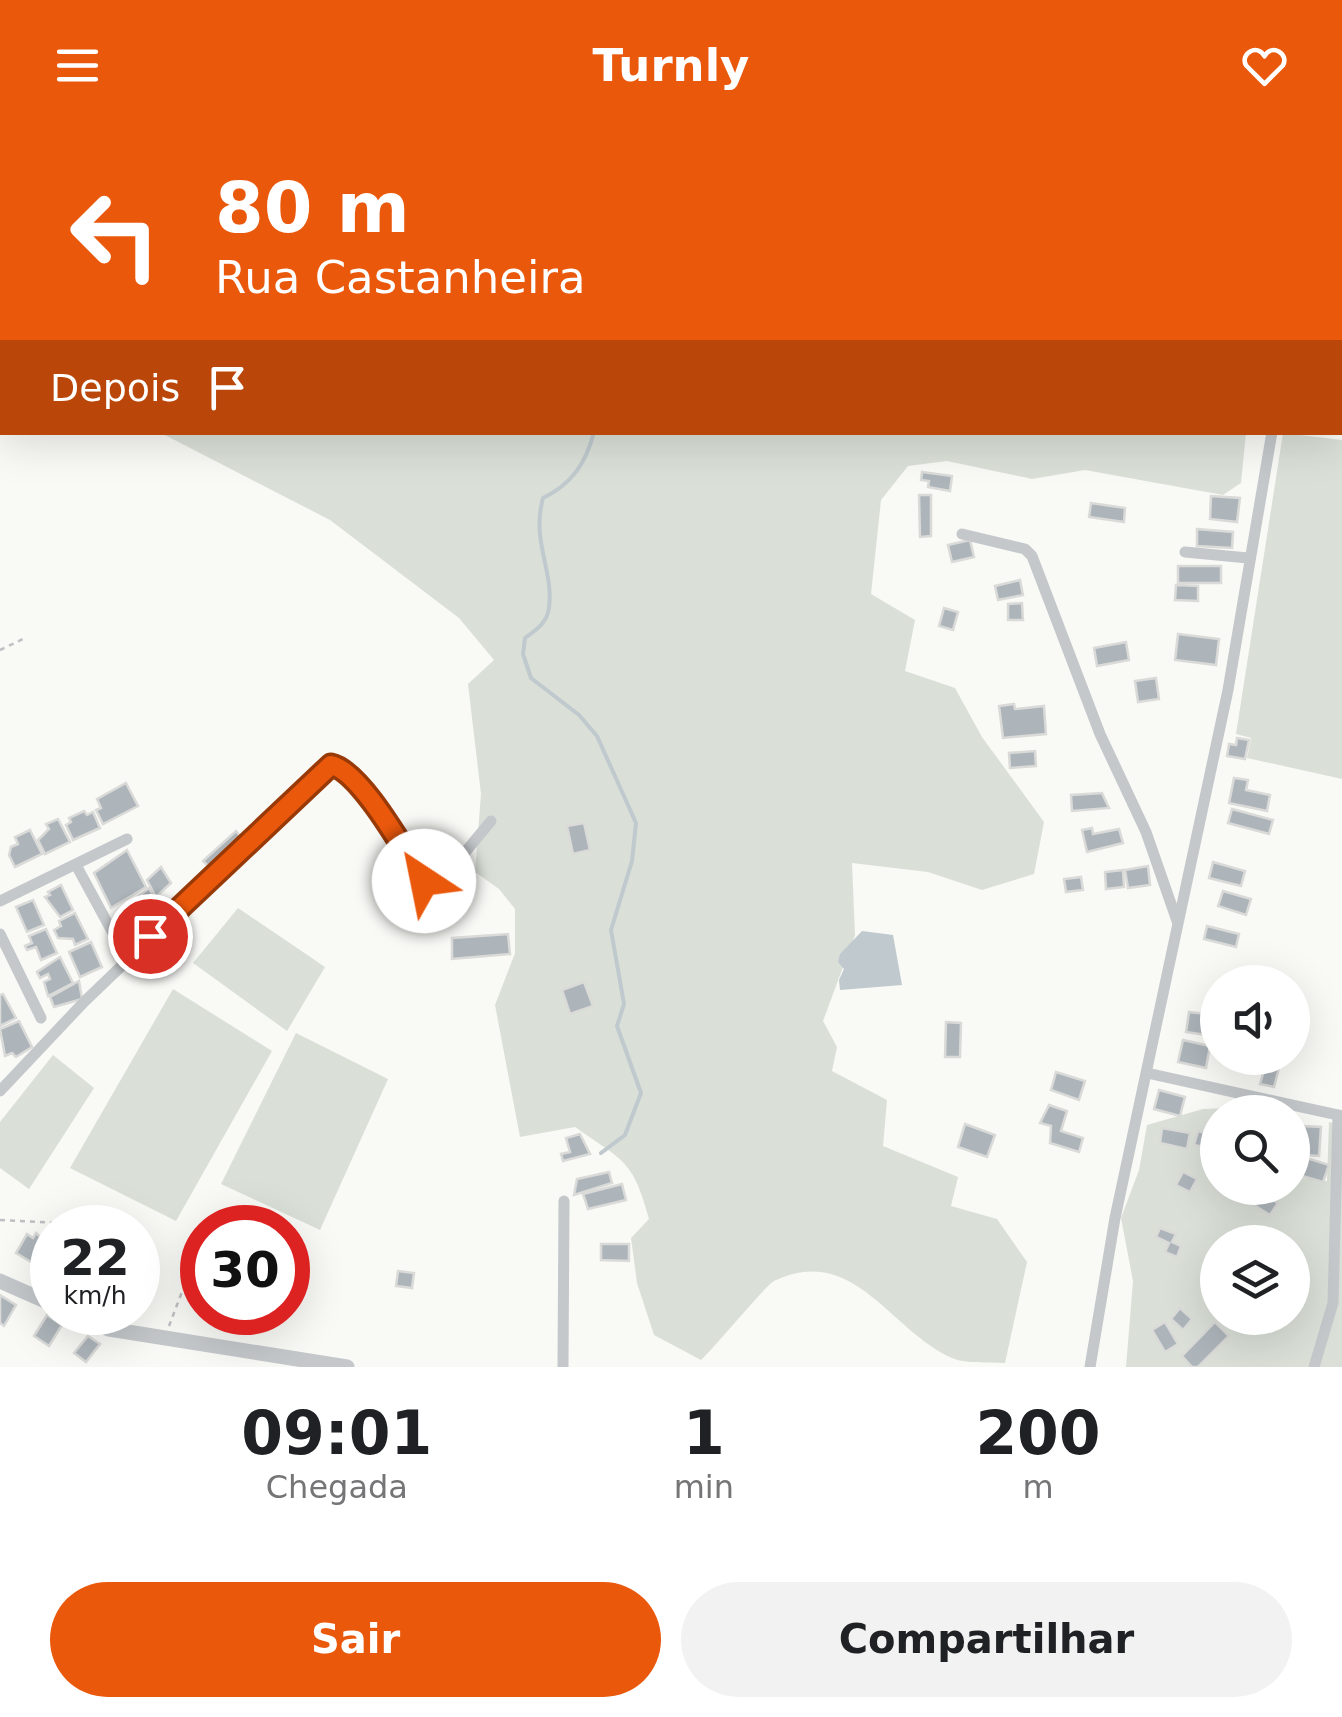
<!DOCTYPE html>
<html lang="pt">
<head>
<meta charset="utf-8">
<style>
	:root { --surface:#fff; --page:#f2f2f2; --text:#202124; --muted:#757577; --accent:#ea580c }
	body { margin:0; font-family:"DejaVu Sans",sans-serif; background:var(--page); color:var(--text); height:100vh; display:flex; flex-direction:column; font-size:38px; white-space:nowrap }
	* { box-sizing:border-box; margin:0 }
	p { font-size:32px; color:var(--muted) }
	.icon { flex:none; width:55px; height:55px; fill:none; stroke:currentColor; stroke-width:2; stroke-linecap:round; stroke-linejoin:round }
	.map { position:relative; height:1237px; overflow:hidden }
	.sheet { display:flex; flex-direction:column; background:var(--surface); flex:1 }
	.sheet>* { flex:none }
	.hud { position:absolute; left:0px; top:0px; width:1342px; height:305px; box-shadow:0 10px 40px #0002; background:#ea580c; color:#fff; overflow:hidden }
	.fabs { position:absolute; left:1200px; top:835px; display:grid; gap:20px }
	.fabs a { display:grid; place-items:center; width:110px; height:110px; border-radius:50%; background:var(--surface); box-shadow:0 10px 40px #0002; font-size:50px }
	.speed { position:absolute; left:30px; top:1075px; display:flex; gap:20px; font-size:50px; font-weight:700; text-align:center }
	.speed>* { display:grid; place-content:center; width:130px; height:130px; border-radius:50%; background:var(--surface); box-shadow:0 10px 40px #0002; line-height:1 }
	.speed small { font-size:25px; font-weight:400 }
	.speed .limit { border:15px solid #d22; background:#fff; color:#111 }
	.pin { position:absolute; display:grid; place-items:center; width:85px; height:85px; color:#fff; margin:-42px; border:5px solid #fff; border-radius:50%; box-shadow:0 2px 10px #0007 }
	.me { position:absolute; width:110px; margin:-55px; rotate:326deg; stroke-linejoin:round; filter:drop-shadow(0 0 8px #0008) }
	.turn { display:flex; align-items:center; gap:35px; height:210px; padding:0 50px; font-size:45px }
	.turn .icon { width:130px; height:130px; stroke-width:2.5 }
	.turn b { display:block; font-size:70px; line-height:85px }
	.then { display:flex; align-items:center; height:95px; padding:0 50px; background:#0003; gap:20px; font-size:38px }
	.eta { display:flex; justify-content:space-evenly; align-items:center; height:170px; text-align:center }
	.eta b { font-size:60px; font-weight:600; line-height:70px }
	.primary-button { display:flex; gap:20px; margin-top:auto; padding:20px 50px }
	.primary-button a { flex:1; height:115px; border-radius:60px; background:var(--accent); color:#fff; font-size:40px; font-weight:600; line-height:115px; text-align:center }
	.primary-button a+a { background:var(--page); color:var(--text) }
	header { display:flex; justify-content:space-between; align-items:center; height:130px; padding:0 50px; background:var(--accent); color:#fff; font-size:45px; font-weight:600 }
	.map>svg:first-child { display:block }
	.green { fill:#dae0d7; fill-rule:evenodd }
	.water { fill:#bfc9ce }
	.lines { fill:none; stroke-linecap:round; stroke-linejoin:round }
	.stream { stroke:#bfc9ce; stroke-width:4 }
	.building { fill:#adb5bb; stroke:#dadbd8; stroke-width:2.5 }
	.path { stroke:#bec0c3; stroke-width:2.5; stroke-dasharray:5 5; stroke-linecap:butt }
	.minor { stroke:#c4c8cb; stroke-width:11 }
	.tertiary { stroke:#c4c8cb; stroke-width:15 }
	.route-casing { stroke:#983908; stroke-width:25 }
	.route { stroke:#ea580c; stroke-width:18 }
</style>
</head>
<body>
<header><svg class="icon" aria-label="menu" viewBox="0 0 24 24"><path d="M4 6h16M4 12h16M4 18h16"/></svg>Turnly<svg class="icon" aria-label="heart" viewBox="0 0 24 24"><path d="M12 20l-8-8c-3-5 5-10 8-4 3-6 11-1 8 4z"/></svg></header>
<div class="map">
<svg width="1342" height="1237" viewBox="0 0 1342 1237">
	<rect width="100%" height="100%" fill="#f9f9f6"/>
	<!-- green -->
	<g class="green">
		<path d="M0,0H261L2,2V132Z"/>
		<path d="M293,0H1197L290,2Z"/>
		<path d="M161,303H1246L1241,353L1223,365L1085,340L1032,349L947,331L908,336L881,370L871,464L915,490L905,541L955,558L982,607L1044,692L1034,744L982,760L928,742L852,733L855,805L823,891L837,917L832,941L887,970L883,1016L958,1047L951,1076L997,1089L1027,1132L1005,1233C989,1232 966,1234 952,1228C889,1200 854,1113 774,1151C766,1155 714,1218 701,1230L654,1205L637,1153L631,1108L649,1089C633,1029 623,1031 575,997L520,1007L495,875L515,823V779L499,759L475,742L481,664L468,554L494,530L459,488L330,390Z"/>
		<path d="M1283,303L1342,310V649L1247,628L1251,608L1236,604Z"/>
		<path d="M238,778L325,837L287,901L193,833Z"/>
		<path d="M173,859L272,921L176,1091L70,1038Z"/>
		<path d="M296,903L388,949L320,1100L221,1054Z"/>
		<path d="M53,925L94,958L29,1059L0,1038V992Z"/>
		<path d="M1261,977L1277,982H1218V1058H1243L1240,1068L1246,1058H1292L1293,1047L1327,1051L1329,992L1342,995V1237H1126L1133,1151L1121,1088L1139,1040L1147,995L1203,979ZM1218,1112H1292V1188H1218Z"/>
	</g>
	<!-- water -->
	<path class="water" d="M862,801L893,805L902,855L840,860L839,850L844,839L838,832L840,824Z"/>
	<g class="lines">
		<!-- stream -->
		<g class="stream">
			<path d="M463,0V2"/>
			<path d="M594,302C586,333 572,354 543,368C531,412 554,440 549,478C547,493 536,500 525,508L523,524L531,548L579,585L597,606L636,693L632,731L611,800L624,874L617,896L641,963L625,1005L601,1023"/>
		</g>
	</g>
	<!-- building -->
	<g class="building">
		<path d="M922,342L952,346L950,361L928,357L929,351L921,350Z"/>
		<path d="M919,365H931V406L920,407Z"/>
		<path d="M1211,366L1240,368L1237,392L1210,389Z"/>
		<path d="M1091,373L1125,378L1124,392L1089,387Z"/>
		<path d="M1197,399L1233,402L1232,418L1197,416Z"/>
		<path d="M970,410L974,427L952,432L948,415Z"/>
		<rect x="1178" y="436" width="43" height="17"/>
		<path d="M1020,450L1023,465L998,470L995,456Z"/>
		<path d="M1176,455L1198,456V471L1175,470Z"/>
		<path d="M1022,473L1023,490H1008V474Z"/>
		<path d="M944,478L958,482L953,500L939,496Z"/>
		<path d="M1178,504L1219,509L1216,535L1175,530Z"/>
		<path d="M1126,512L1129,530L1097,536L1094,518Z"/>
		<path d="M1156,548L1159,569L1138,572L1135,551Z"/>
		<path d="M1014,574L1015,579L1044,576L1046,604L1003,608L999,576Z"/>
		<path d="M1237,608L1249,610L1245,629L1227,626L1229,614L1236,615Z"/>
		<path d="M1035,621L1036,636L1010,638L1009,623Z"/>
		<path d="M1234,648L1248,650L1246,660L1270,665L1267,681L1229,673Z"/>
		<path d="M126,653L138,676L103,694L96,680L101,678L97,669Z"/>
		<path d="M1102,663L1109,678L1072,681L1071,665Z"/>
		<path d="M1232,679L1273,690L1269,704L1228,693Z"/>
		<path d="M84,681L87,685L93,682L100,698L73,710L66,695L71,692L69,688Z"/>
		<path d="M58,689L70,712L45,724L38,710L49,699L46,694Z"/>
		<path d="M584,693L590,720L573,724L567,696Z"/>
		<path d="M1092,698L1093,704L1119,699L1123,713L1087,722L1082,700Z"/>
		<path d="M30,700L42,724L15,737L9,725L11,717L18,714L15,707Z"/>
		<path d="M236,701L241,707L212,740L203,731Z"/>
		<path d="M127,720L146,757L111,778L94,743Z"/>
		<path d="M1213,732L1245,741L1241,756L1209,748Z"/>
		<path d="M1148,736L1150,755L1128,758L1125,740Z"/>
		<path d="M161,737L171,753L156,767L147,750Z"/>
		<path d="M1123,740L1124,757L1106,759L1105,742Z"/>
		<path d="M1081,747L1083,760L1066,762L1064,749Z"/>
		<path d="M61,755L73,780L60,787L45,767L50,765L48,762Z"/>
		<path d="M149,758L163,784L138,798L126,776Z"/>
		<path d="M1223,761L1251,769L1246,785L1218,776Z"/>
		<path d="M33,770L44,795L27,802L16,777Z"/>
		<path d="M75,783L88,809L75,815L73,809L58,808L54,800L61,796L59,791Z"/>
		<path d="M1207,796L1239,804L1236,817L1204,809Z"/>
		<path d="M46,799L57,823L41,830L36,817L27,820L25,816L32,813L29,806Z"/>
		<path d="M508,804L510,824L452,829V808Z"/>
		<path d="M91,812L102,837L80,847L69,822Z"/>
		<path d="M60,827L73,853L48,866L44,852L50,849L48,844L40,848L37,842Z"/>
		<path d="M79,851L82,869L54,877L50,867Z"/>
		<path d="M584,852L593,876L570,884L562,860Z"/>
		<path d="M3,864L16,888L0,896V865Z"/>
		<path d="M1189,882L1216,885L1213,906L1186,902Z"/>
		<path d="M19,891L32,917L16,927L12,923L5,926L0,899Z"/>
		<path d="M946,892L961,893L960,927H945Z"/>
		<path d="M1183,910L1210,916L1206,938L1178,932Z"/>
		<path d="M1267,930L1280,934L1274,957L1260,954Z"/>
		<path d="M1056,942L1085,951L1079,970L1051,960Z"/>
		<path d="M1159,960L1185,967L1180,986L1154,979Z"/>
		<path d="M1049,975L1067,981L1061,1001L1083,1008L1079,1022L1050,1013L1051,996L1040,993Z"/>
		<path d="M965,994L995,1005L987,1027L958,1017Z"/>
		<path d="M1303,996L1321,997L1319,1026L1302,1025Z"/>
		<path d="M1162,998L1190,1003L1187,1019L1160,1013Z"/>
		<path d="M1198,1001L1217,1006L1211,1032L1201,1030L1204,1017L1194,1015Z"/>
		<path d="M580,1004L590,1024L563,1031L561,1024L570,1022L566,1008Z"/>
		<path d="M1294,1024L1329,1035L1323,1052L1292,1043Z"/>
		<path d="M609,1042L612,1053L574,1065L577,1049Z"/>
		<path d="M1183,1042L1197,1049L1190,1062L1176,1055Z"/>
		<path d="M622,1054L626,1070L588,1079L583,1064Z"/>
		<path d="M1251,1058L1278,1073L1270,1085L1249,1072L1245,1066Z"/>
		<path d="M1160,1098L1176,1104L1172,1112L1181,1116L1177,1127L1165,1122L1169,1113L1156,1107Z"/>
		<path d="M36,1103L50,1115L38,1136L16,1123L27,1104L33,1108Z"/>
		<path d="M601,1114H629V1131L601,1130Z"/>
		<path d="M398,1141L414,1143L412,1158L396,1156Z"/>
		<path d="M0,1165L16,1175L4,1196L0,1193Z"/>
		<path d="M1180,1178L1192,1189L1183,1200L1171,1189Z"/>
		<path d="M47,1185L62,1195L49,1216L34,1206Z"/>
		<path d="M1165,1192L1178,1214L1165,1222L1152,1200Z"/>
		<path d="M1215,1192L1229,1206L1198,1237H1192L1182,1226Z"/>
		<path d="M88,1206L100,1214L86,1232L74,1223Z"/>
	</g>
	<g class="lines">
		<!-- path -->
		<g class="path">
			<path d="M0,520L23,509"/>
			<path d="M0,1090L60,1093"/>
			<path d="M169,1196L188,1146"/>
		</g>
		<!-- minor -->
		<g class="minor">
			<path d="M1257,0V2"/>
			<path d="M962,404L1025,419L1032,426L1100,604L1146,702L1177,791"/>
			<path d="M1185,422L1248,428"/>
			<path d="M76,735L127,829"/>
			<path d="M0,771L127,709"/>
			<path d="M0,804L41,888"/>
			<path d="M1147,943L1342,986"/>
			<path d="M0,961L84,872L331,635C361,641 406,724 424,751H435L457,732L491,691"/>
			<path d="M563,1237L564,1071"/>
			<path d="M1090,1237L1115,1088L1228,560L1272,302"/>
			<path d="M1314,1237L1333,1173L1338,985"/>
		</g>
		<!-- tertiary -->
		<g class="tertiary">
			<path d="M0,1151L52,1174"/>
			<path d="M70,1182L109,1199L347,1237"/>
		</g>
	</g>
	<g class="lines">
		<!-- route casing -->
		<g class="route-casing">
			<path id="route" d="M150,806L331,635C361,641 406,724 424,751"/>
		</g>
		<!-- route -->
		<use href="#route" class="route"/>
	</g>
</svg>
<div class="fabs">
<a><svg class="icon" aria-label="sound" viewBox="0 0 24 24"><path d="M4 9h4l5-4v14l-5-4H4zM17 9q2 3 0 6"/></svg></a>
<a><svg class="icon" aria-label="search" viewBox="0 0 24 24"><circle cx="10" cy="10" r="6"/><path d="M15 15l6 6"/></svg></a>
<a><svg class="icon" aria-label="layers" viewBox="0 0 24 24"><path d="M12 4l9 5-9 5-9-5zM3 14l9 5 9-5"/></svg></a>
</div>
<div class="speed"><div>22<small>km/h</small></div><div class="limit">30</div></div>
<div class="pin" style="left:150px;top:806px;background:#d93025"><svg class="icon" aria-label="arrive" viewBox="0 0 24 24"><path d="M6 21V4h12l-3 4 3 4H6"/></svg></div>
<svg class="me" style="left:424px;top:751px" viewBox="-20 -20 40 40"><circle r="19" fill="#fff"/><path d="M0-13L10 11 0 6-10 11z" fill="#ea580c"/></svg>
<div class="hud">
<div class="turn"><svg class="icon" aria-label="left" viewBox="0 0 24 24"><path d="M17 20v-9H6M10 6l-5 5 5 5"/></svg><div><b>80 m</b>Rua Castanheira</div></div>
<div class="then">Depois<svg class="icon" aria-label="arrive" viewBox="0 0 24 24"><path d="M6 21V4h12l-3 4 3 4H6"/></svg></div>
</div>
</div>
<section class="sheet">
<div class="eta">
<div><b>09:01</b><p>Chegada</p></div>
<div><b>1</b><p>min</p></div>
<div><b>200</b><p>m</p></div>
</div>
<div class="primary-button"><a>Sair</a><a>Compartilhar</a></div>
</section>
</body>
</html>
